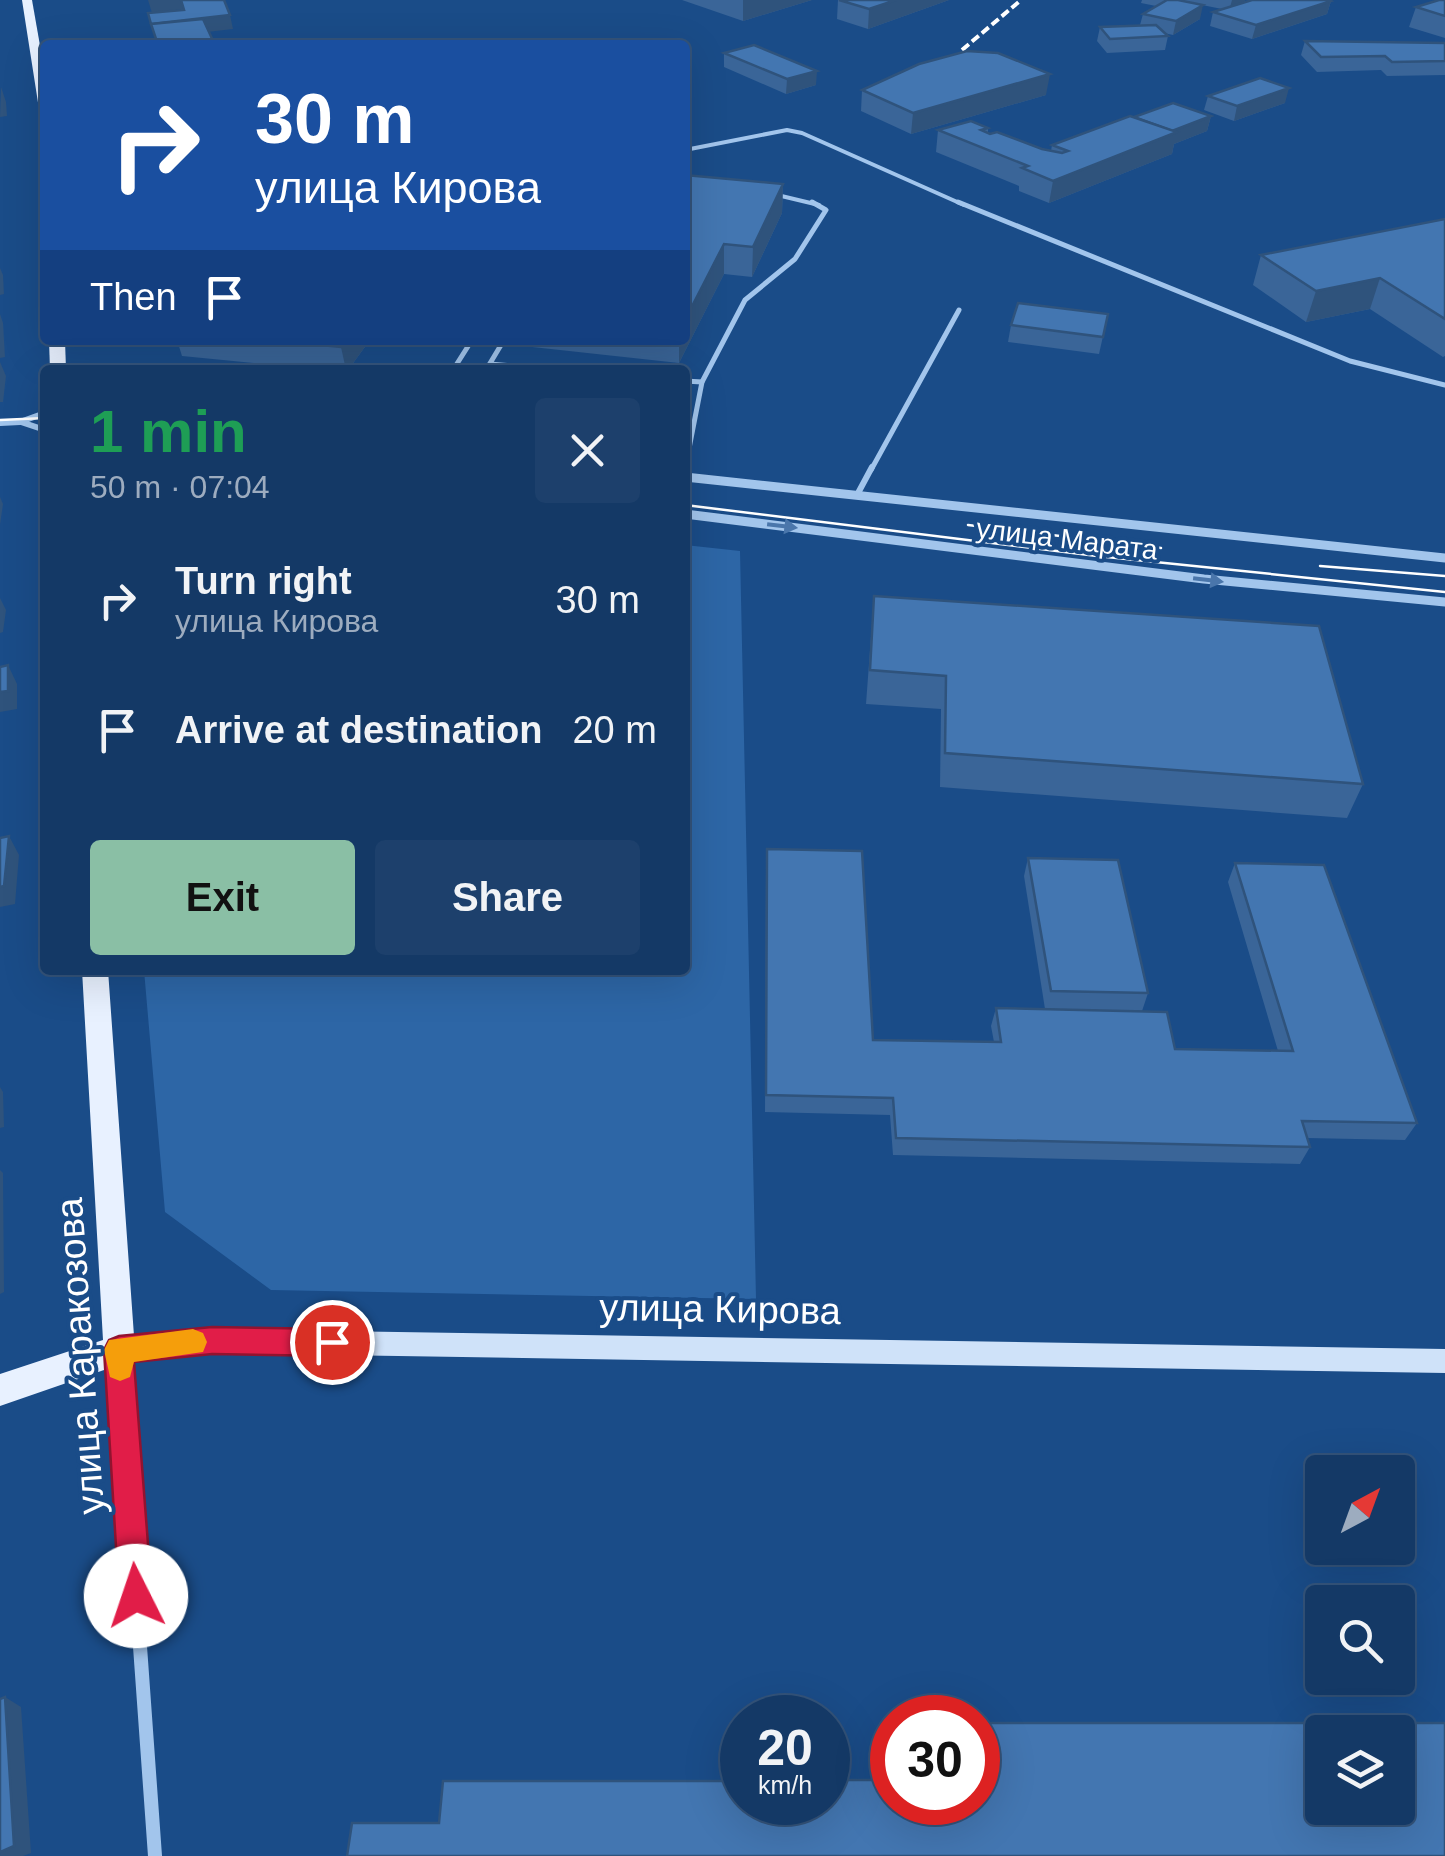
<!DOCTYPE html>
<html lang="en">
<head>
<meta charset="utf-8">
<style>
	:root { --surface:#143966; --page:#1d406c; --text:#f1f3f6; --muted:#9dacbf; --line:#33537a; --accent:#8abfa5 }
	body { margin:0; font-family:Helvetica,sans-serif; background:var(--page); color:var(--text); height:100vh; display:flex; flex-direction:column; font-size:38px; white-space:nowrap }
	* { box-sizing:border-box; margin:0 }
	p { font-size:32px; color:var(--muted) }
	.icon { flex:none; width:55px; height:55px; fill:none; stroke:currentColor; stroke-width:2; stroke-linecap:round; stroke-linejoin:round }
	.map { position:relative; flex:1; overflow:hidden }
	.side { position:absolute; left:40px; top:365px; width:650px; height:610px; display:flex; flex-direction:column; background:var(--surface); border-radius:10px; box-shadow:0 10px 40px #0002,0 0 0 2px var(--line) }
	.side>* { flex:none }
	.hud { position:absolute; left:40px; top:40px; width:650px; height:305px; border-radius:10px; box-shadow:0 10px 40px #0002,0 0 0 2px var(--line); background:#1a4fa0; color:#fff; overflow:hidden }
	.needle { width:65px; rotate:41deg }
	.controls { position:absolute; left:1305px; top:1455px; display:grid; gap:20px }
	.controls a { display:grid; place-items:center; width:110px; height:110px; border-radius:10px; background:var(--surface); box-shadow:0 10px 40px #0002,0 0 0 2px var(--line); font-size:50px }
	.speed { position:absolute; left:720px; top:1695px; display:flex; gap:20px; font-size:50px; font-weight:700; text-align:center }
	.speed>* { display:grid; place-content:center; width:130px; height:130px; border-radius:50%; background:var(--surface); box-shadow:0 10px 40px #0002,0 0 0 2px var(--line); line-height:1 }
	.speed small { font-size:25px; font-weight:400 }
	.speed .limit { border:15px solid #d22; background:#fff; color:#111 }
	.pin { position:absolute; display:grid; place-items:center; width:85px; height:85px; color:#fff; margin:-42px; border:5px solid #fff; border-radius:50%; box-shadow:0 2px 10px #0007 }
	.me { position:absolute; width:110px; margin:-55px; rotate:356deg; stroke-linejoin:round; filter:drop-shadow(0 0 8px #0008) }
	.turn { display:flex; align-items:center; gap:35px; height:210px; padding:0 50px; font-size:45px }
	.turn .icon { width:130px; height:130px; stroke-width:2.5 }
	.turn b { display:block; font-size:70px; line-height:85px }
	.then { display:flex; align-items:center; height:95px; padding:0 50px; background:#0003; gap:20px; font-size:38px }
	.round { display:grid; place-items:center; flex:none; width:105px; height:105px; border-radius:10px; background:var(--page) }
	.headline { display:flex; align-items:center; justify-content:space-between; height:170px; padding:0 50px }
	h1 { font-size:60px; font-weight:700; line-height:75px; color:#1e9e55 }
	.action { display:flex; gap:20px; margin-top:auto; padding:20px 50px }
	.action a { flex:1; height:115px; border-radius:10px; background:var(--accent); color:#111; font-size:40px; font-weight:700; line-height:115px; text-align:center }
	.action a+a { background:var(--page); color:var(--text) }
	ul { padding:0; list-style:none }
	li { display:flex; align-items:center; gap:30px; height:130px; padding:0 50px }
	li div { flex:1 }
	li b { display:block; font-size:38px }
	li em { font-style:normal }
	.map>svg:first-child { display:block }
	.green { fill:#2d66a6 }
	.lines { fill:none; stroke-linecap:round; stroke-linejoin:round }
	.lane-far2 { stroke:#a2c5ec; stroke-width:4 }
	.lane-far1 { stroke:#a2c5ec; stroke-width:5 }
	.lane { stroke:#a2c5ec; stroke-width:6 }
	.street-far2 { stroke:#a2c5ec; stroke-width:6 }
	.street-far1 { stroke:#a2c5ec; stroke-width:9 }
	.street { stroke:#a2c5ec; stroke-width:14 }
	.secondary { fill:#cfe2f9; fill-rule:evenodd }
	.primary { fill:#e8f1ff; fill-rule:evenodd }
	.tram { stroke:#fff; stroke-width:2.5 }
	.rail { stroke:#fff; stroke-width:4; stroke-dasharray:9 4; stroke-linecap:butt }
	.wall { fill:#3a6598 }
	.shaded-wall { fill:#2f537c }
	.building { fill:#4376b1; stroke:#2f537c; stroke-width:2.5; fill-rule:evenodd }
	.oneway { fill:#4a76ab }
	.route { fill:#e11d48; stroke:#92132f; stroke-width:2.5 }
	.slow { fill:#f59e0b }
	.labels { text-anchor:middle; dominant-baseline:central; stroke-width:8; stroke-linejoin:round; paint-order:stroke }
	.far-street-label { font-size:28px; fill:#fff; stroke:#1a4c88 }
	.near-street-label { font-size:38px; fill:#fff; stroke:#1a4c88 }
</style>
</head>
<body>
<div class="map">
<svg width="1445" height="1856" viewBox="0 0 1445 1856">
	<rect width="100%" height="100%" fill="#1a4c88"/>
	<!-- green -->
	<path class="green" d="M685,545L740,551L756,1299L271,1290L165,1212L144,970H685Z"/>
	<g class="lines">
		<!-- lane-far2 -->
		<g class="lane-far2">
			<path d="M685,150L787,130L802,133L964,205"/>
			<path d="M773,194L819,205"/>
		</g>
		<!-- lane-far1 -->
		<g class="lane-far1">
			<path d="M958,202L1350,361L1445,385"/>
			<path d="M490,364L562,370"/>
			<path d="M453,370L472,340"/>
			<path d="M486,370L504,340"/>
			<path d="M685,381L702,382"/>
			<path d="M685,469L702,382L745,300L795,259L826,210L812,202"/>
			<path d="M871,470L959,310"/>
		</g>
		<!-- lane -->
		<path class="lane" d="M857,495L872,467"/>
		<!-- street-far2 -->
		<g class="street-far2">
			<path d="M21,422L45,430"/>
			<path d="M0,423L20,422L45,413"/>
		</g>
		<!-- street-far1 -->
		<g class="street-far1">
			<path d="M685,477L1445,558"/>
			<path d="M685,514L1204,579L1445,602"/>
		</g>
		<!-- street -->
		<path class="street" d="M119,1353L155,1856"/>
		<!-- secondary -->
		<path class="secondary" d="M213,1329L1445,1349V1373L213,1353L119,1362L110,1359L106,1350L110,1341L119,1338Z"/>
		<!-- primary -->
		<g class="primary">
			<path d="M22,0H32L45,74V113L39,109Z"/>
			<path d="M49,340H65L66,370H50Z"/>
			<path d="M82,970H108L135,1350L130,1361L0,1406V1374L103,1340Z"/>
		</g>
		<!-- tram -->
		<g class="tram">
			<path d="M0,420L45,418"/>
			<path d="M685,505L1097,556L1445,592"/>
			<path d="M968,525L1161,548"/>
			<path d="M1320,566L1445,576"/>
		</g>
		<!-- rail -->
		<path class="rail" d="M962,50L1021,0"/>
	</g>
	<!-- wall -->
	<g class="wall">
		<path d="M682,0H812L743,21Z"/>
		<path d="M838,0H949L868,29L837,19Z"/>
		<path d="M1142,0H1245V2L1331,1L1327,14L1252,39L1210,26L1213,12L1222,9L1197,4L1200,19L1173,35L1164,33L1168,36L1165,50L1107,53L1097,41L1100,27L1140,25L1143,14L1156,6L1141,3Z"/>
		<path d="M1445,0V38L1409,27L1416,7Z"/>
		<path d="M1305,41L1445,43V75L1387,76L1381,70L1317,72L1301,55Z"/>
		<path d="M724,53L816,85L786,94L724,67Z"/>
		<path d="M862,90L1046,95L911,134L861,111Z"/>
		<path d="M1208,96L1285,103L1234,121L1204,110Z"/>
		<path d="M1211,116L1207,131L1174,144L1172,154L1049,203L1019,191V186L936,152L938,130L988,128V133L1051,151L1052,145L1134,117Z"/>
		<path d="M685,175L783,184L782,213L752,277L724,274L679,363L514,345V340H685Z"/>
		<path d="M1445,219V356L1443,357L1370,309L1306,322L1253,285L1261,255Z"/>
		<path d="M1108,314L1099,354L1008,342L1011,325Z"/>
		<path d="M177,340H370L348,370H327L182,356Z"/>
		<path d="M874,596L1363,784L1347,818L940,787L941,709L866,704Z"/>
		<path d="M1028,858L1148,993L1142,1011L1045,1009L1024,876Z"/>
		<path d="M1235,863L1417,1123L1405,1140L1307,1138L1310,1147L1300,1164L893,1155L890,1115L765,1112L766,868L873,1040L994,1042L991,1026L996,1008L1175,1049L1278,1051L1228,882Z"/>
	</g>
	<!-- shaded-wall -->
	<g class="shaded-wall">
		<path d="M148,0H181L183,9L152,13Z"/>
		<path d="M743,0H812L743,21Z"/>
		<path d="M896,0H949L868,29L869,9Z"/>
		<path d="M1232,0H1245V2L1229,11Z"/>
		<path d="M1331,1L1327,14L1252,39L1256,25Z"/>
		<path d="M1203,5L1200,19L1173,35L1176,21Z"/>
		<path d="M230,15L233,29L155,38L151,24Z"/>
		<path d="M817,71L816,85L786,94L787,79Z"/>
		<path d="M1050,74L1046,95L911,134L913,113Z"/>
		<path d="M1,87L6,102L7,116L0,117Z"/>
		<path d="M1289,88L1285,103L1234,121L1237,106Z"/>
		<path d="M1211,116L1207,131L1174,144L1172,154L1049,203L1053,181L1168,132Z"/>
		<path d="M783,184L782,213L752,277L753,247Z"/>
		<path d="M724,244V274L679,363V340H685V320Z"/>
		<path d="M0,268L3,275L4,294L0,295Z"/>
		<path d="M1380,278L1370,309L1306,322L1316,291Z"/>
		<path d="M0,314L3,323L5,357L0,358Z"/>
		<path d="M346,340H370L348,370H346L341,347Z"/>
		<path d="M0,362L6,376L3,402H0Z"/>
		<path d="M0,497L3,504L0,525Z"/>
		<path d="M0,598L6,610L3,632L0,633Z"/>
		<path d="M8,665L17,684V709L0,712V692Z"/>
		<path d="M9,836L19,855L15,904L0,907V887Z"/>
		<path d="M0,1087L3,1092L4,1127L0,1128Z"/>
		<path d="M0,1170L3,1173L4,1292L0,1294Z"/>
		<path d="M5,1697L21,1707L31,1853L23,1856H0Z"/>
	</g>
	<!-- building -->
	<g class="building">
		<path d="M181,0H224L230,15L151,24L148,13L184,10Z"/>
		<path d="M839,0H896L869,9Z"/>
		<path d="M1167,0H1178L1203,5L1176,21L1143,14Z"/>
		<path d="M1252,0H1329L1331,1L1256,25L1213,12Z"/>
		<path d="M1439,0H1445V16L1416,7Z"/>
		<path d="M203,19L215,45H158L151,24Z"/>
		<path d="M1156,25L1168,36L1110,39L1100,27Z"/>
		<path d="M1305,41L1445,43V61L1392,62L1385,56L1321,57Z"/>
		<path d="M754,45L817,71L787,79L724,53Z"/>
		<path d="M967,51L998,53L1050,74L913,113L862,90L919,64Z"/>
		<path d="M1260,78L1289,88L1237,106L1208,96Z"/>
		<path d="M1173,103L1211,116L1172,131L1134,117Z"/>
		<path d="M1130,116L1177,132L1053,181L1022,168L1028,166L938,130L971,121L988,128L981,130L990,134L997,132L1042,149L1062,153L1068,151L1052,145Z"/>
		<path d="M685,175L783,184L753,247L724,244L685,320Z"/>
		<path d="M1445,219V319L1380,278L1316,291L1261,255Z"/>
		<path d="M1018,303L1108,314L1103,337L1011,325Z"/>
		<path d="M266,340H346L341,347Z"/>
		<path d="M874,596L1319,626L1363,784L945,753L946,676L870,670Z"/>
		<path d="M8,665V691L0,692V667Z"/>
		<path d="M9,836L4,886L0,887V838Z"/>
		<path d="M767,849L862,851L873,1040L1001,1042L996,1008L1167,1012L1175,1049L1293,1051L1235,863L1324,865L1417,1123L1302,1121L1310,1147L896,1138L893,1098L766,1095Z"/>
		<path d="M1028,858L1118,860L1148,993L1051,991Z"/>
		<path d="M5,1697L14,1846L0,1852V1699Z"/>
		<path d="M978,1723H1445V1856H347L352,1823H439L443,1781H742V1802H828V1780H892V1802H978ZM1322,1732H1398V1808H1322Z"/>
	</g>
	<!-- one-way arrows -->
	<defs><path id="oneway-solid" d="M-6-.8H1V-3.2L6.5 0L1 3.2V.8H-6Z" transform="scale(2.5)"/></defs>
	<g class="oneway">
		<use href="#oneway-solid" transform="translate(782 526) rotate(7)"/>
		<use href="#oneway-solid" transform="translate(1208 580) rotate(7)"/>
	</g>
	<!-- route -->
	<path class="route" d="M212,1327L332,1329L342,1333L346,1342L342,1352L332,1356L212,1354L134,1362L152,1596L147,1607L136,1612L124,1607L119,1596L104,1350L109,1340L119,1336Z"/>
	<!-- slow -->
	<path class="slow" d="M193,1329L203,1333L207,1342L203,1352L134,1362L130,1377L120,1381L110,1377L104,1350L109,1340Z"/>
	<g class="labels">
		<!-- far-street labels -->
		<g class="far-street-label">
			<text transform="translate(1067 539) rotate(7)">улица Марата</text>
		</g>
		<!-- near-street labels -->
		<g class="near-street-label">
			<text transform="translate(720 1309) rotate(1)">улица Кирова</text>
			<text transform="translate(80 1356) rotate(-94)">улица Каракозова</text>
		</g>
	</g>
</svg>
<div class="controls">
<a><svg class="needle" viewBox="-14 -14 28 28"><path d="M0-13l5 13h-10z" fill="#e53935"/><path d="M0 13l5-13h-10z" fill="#9dacbf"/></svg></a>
<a><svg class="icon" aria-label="search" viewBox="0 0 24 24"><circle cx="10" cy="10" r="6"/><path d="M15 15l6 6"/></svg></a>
<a><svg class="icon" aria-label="layers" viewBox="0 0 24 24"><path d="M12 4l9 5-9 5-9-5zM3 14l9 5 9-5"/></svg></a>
</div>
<div class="speed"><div>20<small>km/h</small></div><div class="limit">30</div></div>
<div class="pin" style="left:332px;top:1342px;background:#d93025"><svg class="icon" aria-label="arrive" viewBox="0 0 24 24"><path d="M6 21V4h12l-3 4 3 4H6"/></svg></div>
<svg class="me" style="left:136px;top:1596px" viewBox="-20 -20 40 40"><circle r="19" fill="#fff"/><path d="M0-13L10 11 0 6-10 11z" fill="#e11d48"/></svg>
<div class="hud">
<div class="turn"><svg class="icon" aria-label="right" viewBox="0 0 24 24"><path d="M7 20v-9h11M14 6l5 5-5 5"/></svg><div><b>30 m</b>улица Кирова</div></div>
<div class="then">Then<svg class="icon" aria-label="arrive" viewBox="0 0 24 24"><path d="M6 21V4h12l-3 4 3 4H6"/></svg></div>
</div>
<section class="side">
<div class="headline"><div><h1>1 min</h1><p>50 m · 07:04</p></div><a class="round"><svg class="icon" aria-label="close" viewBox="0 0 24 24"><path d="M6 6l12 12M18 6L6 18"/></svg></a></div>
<ul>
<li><svg class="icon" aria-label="right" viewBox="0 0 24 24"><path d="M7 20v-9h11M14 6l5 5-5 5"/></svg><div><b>Turn right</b><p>улица Кирова</p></div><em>30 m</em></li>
<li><svg class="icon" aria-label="arrive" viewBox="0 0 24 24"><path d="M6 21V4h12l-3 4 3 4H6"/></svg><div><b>Arrive at destination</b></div><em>20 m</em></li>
</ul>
<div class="action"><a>Exit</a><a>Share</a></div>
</section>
</div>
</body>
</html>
